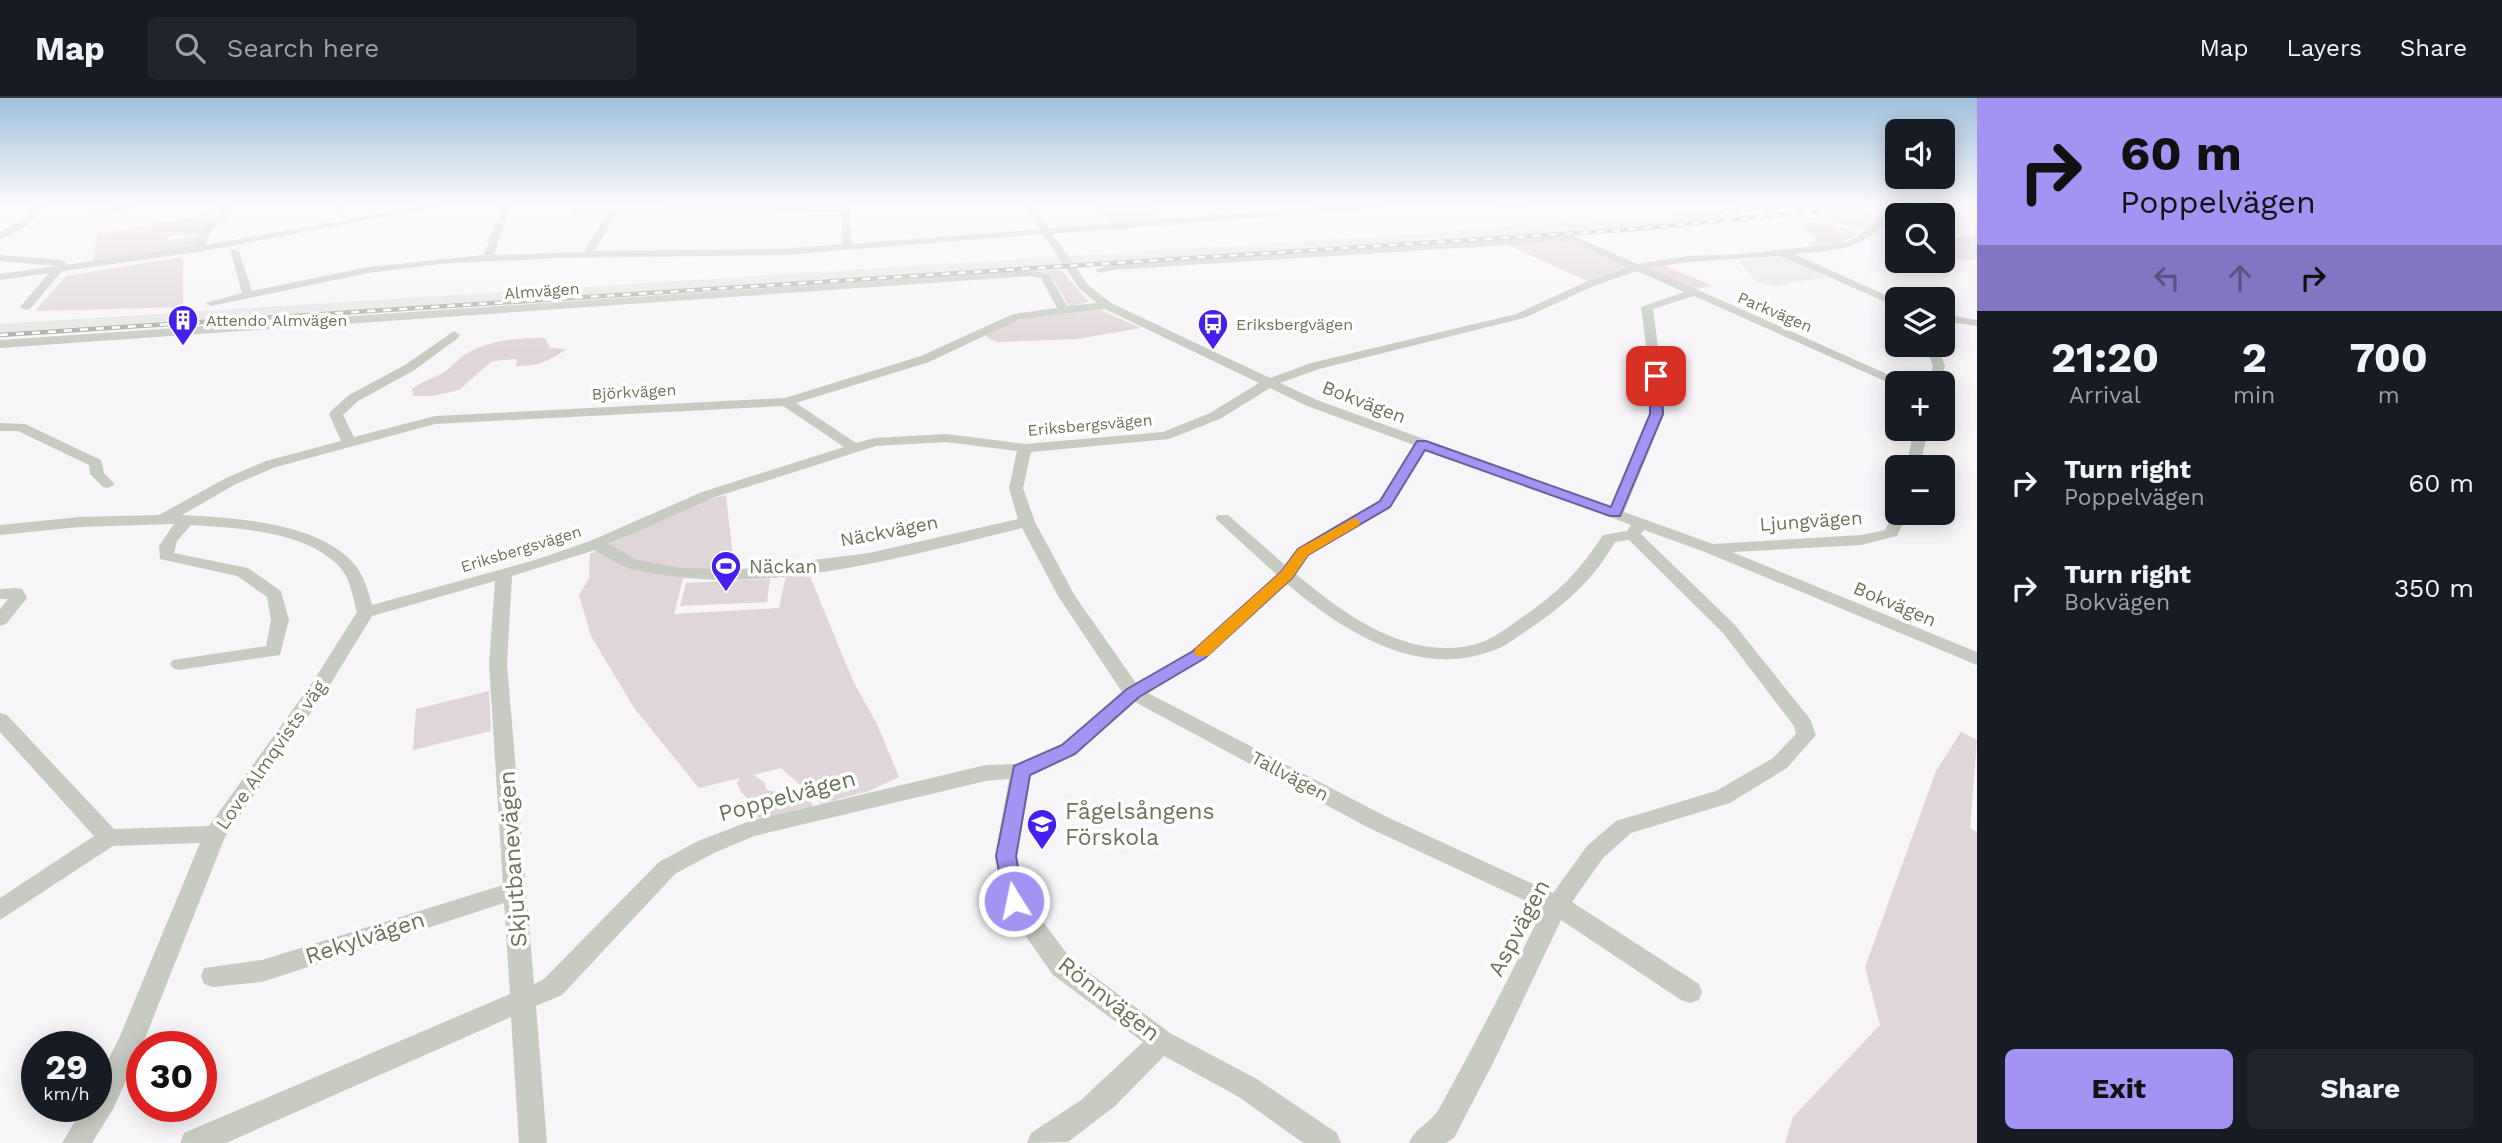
<!DOCTYPE html>
<html lang="en">
<head>
<meta charset="utf-8">
<style>
	:root { --surface:#171b24; --page:#20242c; --text:#f1f3f6; --muted:#9ea1a6; --line:#363941; --accent:#a593f3 }
	body { margin:0; font-family:"Work Sans",sans-serif; background:var(--page); color:var(--text); height:100vh; display:flex; flex-direction:column; font-size:26px; white-space:nowrap }
	* { box-sizing:border-box; margin:0 }
	p { font-size:23px; color:var(--muted) }
	.icon { flex:none; width:38px; height:38px; fill:none; stroke:currentColor; stroke-width:2; stroke-linecap:round; stroke-linejoin:round }
	.map { position:relative; flex:1; overflow:hidden }
	.drawer { display:flex; flex-direction:column; background:var(--surface); width:525px }
	.drawer>* { flex:none }
	.top-card { background:#a593f3; color:#111; overflow:hidden }
	.tools { position:absolute; left:1885px; top:21px; display:grid; gap:14px }
	.tools a { display:grid; place-items:center; width:70px; height:70px; border-radius:10px; background:var(--surface); box-shadow:0 4px 18px #0003; font-size:35px }
	.speed { position:absolute; left:21px; top:933px; display:flex; gap:14px; font-size:35px; font-weight:700; text-align:center }
	.speed>* { display:grid; place-content:center; width:91px; height:91px; border-radius:50%; background:var(--surface); box-shadow:0 4px 18px #0003; line-height:1 }
	.speed small { font-size:18px; font-weight:400 }
	.speed .limit { border:10px solid #d22; background:#fff; color:#111 }
	.pin { position:absolute; display:grid; place-items:center; width:60px; height:60px; color:#fff; margin:-30px; border-radius:14px; box-shadow:0 4px 10px #0006 }
	.me { position:absolute; width:77px; margin:-38px; rotate:350deg; stroke-linejoin:round; filter:drop-shadow(0 0 5px #0008) }
	.turn { display:flex; align-items:center; gap:24px; height:147px; padding:0 28px; font-size:32px }
	.turn .icon { width:91px; height:91px; stroke-width:2.5 }
	.turn b { display:block; font-size:49px; line-height:60px }
	.lanes { display:flex; align-items:center; height:66px; padding:0 28px; background:#0003; justify-content:center; gap:35px; direction:ltr }
	.lanes .off { opacity:.35 }
	.eta { display:flex; justify-content:space-evenly; align-items:center; height:119px; text-align:center }
	.eta b { font-size:42px; font-weight:700; line-height:49px }
	.cta { display:flex; gap:14px; margin-top:auto; padding:14px 28px }
	.cta a { flex:1; height:80px; border-radius:10px; background:var(--accent); color:#111; font-size:28px; font-weight:700; line-height:80px; text-align:center }
	.cta a+a { background:var(--page); color:var(--text) }
	ul { padding:0; list-style:none }
	li { display:flex; align-items:center; gap:21px; height:105px; padding:0 28px }
	li div { flex:1 }
	li b { display:block; font-size:26px }
	li em { font-style:normal }
	header { display:flex; align-items:center; gap:42px; box-sizing:border-box; height:98px; padding:0 35px; background:var(--surface); border-bottom:2px solid var(--line) }
	header strong { font-size:33px }
	nav { display:flex; gap:38px; margin-inline-start:auto; font-size:24px }
	.search { width:490px; height:63px; background:var(--page); display:flex; align-items:center; gap:18px; box-sizing:border-box; padding:0 24px; border-radius:10px; color:var(--muted); font-size:26px }
	main { display:flex; flex:1; min-height:0 }
	.map>svg:first-child { display:block }
	.built { fill:#e7e6e6 }
	.green { fill:#e0d5d9; fill-rule:evenodd }
	.lines { fill:none; stroke-linecap:round; stroke-linejoin:round }
	.minor-tunnel { stroke:#d4d5d0; stroke-width:10; stroke-dasharray:10 5; stroke-linecap:butt }
	.minor { fill:#c7cbc2; fill-rule:evenodd }
	.rail-casing { stroke:#a7ae9f; stroke-width:4.5 }
	.rail { stroke:#fff; stroke-width:2.5; stroke-dasharray:8; stroke-linecap:butt }
	.route { fill:#a593f3; stroke:#6b609e; stroke-width:2 }
	.slow { fill:#f59e0b }
	.labels { text-anchor:middle; dominant-baseline:central; stroke-width:7; stroke-linejoin:round; paint-order:stroke }
	.far-street-label { font-size:16px; fill:#697658; stroke:#fff }
	.far-poi-label { font-size:16px; fill:#697658; stroke:#fff; text-anchor:start }
	.street-label { font-size:19px; fill:#697658; stroke:#fff }
	.poi-label { font-size:19px; fill:#697658; stroke:#fff; text-anchor:start }
	.near-street-label { font-size:23px; fill:#697658; stroke:#fff }
	.near-poi-label { font-size:23px; fill:#697658; stroke:#fff; text-anchor:start }
</style>
</head>
<body>
<header>
<strong>Map</strong>
<div class="search"><svg class="icon" aria-label="search" viewBox="0 0 24 24"><circle cx="10" cy="10" r="6"/><path d="M15 15l6 6"/></svg>Search here</div>
<nav><a>Map</a><a>Layers</a><a>Share</a></nav>
</header>
<main>
<div class="map">
<svg width="1977" height="1045" viewBox="0 0 1977 1045">
	<rect width="100%" height="100%" fill="#f8f5f8"/>
	<!-- built -->
	<g class="built">
		<path d="M1766,107H1891L1808,118L1638,133L0,239V226L1447,134L1449,132L1628,121Z"/>
		<path d="M1780,159L1795,163L1826,179L1776,188L1756,184L1739,163Z"/>
	</g>
	<!-- green -->
	<g class="green">
		<path d="M1146,107L1163,122L1114,126L1098,109Z"/>
		<path d="M221,114C218,125 205,126 201,136L168,139L167,142L199,138L195,148L93,163L97,136Z"/>
		<path d="M1864,115L1869,116L1871,125L1867,130L1861,131L1816,120Z"/>
		<path d="M1810,124L1832,126L1858,136L1838,146L1813,149L1812,144H1817L1798,127Z"/>
		<path d="M1977,137V144L1967,141L1977,145V160L1968,162L1943,159V141Z"/>
		<path d="M1560,142L1573,143L1630,168L1587,183L1506,146Z"/>
		<path d="M183,159V209L35,213L66,178Z"/>
		<path d="M1663,167L1713,188L1692,192L1647,172Z"/>
		<path d="M1061,172L1089,204L1069,208L1050,176L1040,173Z"/>
		<path d="M1100,212L1141,230L1077,241L997,244L987,240L986,235L1023,220Z"/>
		<path d="M545,240L550,250L566,251C550,263 536,269 516,268L517,261L492,263L459,292L433,298H413L412,291C421,284 431,281 441,276C451,271 457,261 466,256C490,241 519,240 545,240Z"/>
		<path d="M726,397L734,469L684,477L674,516L779,510L786,477L808,474L854,585L877,626L899,679L869,693L821,706L803,689L813,708L760,721L753,715L757,709L741,694L737,685L740,680L699,690L634,610L591,538L579,497L589,480L590,456L697,404ZM781,670L800,687C791,700 781,694 767,692L764,684L753,677Z"/>
		<path d="M770,481L767,504L680,508L686,485Z"/>
		<path d="M489,593L491,633L413,652L416,611Z"/>
		<path d="M1961,634L1977,642L1970,730L1977,734V1045H1785L1793,1019L1880,927L1865,869L1936,673Z"/>
	</g>
	<g class="lines">
		<!-- minor-tunnel -->
		<path class="minor-tunnel" d="M1063,158L1071,170"/>
		<!-- minor -->
		<g class="minor">
			<path d="M36,107H45L27,128L0,141V134L25,121Z"/>
			<path d="M127,107H145L97,118L92,115Z"/>
			<path d="M219,107H227L232,115L212,131L205,147L429,107H447L198,154L62,173L30,211L26,212L20,209L49,175L0,182V176L57,168L0,163V157L61,162L65,163V167L194,148L205,127L222,114Z"/>
			<path d="M333,107H341L345,119H339Z"/>
			<path d="M502,107H511L494,157L584,154L607,116H571L569,114L574,111L849,107L852,146L1039,131L1023,107H1031L1048,130L1348,107H1383L1378,110L1052,136L1068,158L1063,161L1059,160L1043,136L783,157L561,160L450,165L368,175L211,208L205,205L242,195L230,151L239,153L252,193L368,169L484,157ZM841,114L842,146L783,151L594,153L617,116Z"/>
			<path d="M1495,107H1529C1521,112 1503,112 1495,107Z"/>
			<path d="M1948,107H1962L1977,111V117Z"/>
			<path d="M1885,115L1890,118C1861,154 1837,152 1794,156L1897,202V209L1781,158L1687,164L1649,170L1907,285H1897L1896,288L1694,198L1653,211L1662,278L1664,316L1624,414L1713,446L1861,437L1885,432L1895,412L1897,411V415H1908L1897,438L1861,447L1732,454L1977,554V567L1705,454L1644,432L1641,436L1735,527L1810,621L1816,637L1787,670L1730,705L1631,735L1603,760L1572,804L1699,886L1702,894L1699,902L1690,905L1681,902L1561,822L1495,961L1454,1040L1446,1045H1409C1416,1029 1432,1024 1440,1009C1476,944 1510,878 1543,811L1369,730L1135,604L1075,657L1031,677L1017,759L1025,800L1071,861L1170,935L1257,981L1337,1035L1341,1045H1303L1239,999L1164,958L1115,1008L1068,1044L1027,1045L1031,1035L1081,1002L1143,944L1053,877L1006,810L995,759L1009,681L986,683L754,738L714,755L675,776L562,897L536,908L547,1045H519L511,919L226,1045H180L184,1035L510,896L504,805L262,884L213,889L204,886L201,878L204,870L262,862L503,787L489,566L495,483L372,518L328,590L225,739L144,943L113,1011L92,1045H62L84,1008H96V987L120,938L200,745L113,748L0,822V800L94,738L0,634V615L7,617L114,731L209,728L314,582L357,514C353,501 351,484 343,473C312,433 237,430 191,427L177,443L174,455L248,470L281,493L289,522L280,557L179,572L173,570L170,566L173,562L266,548L271,522L267,499L237,478L160,461L159,448L174,426L79,429L0,437V427L79,419L159,417L226,380L266,363L341,343L329,316L331,313L349,297L405,267L454,233L460,237L458,240L413,273L358,303L343,317L354,339L435,318L785,300L921,258L1013,216L1057,210L1041,180L1031,178L0,250V242L1031,172L1049,176L1067,208L1097,205L1079,190L1066,170L1071,167L1075,168L1087,186L1111,205L1270,280L1311,265L1516,216L1588,183L1628,169L1570,143L1112,172L1100,175L1095,172L1112,166L1571,137L1638,166L1687,158L1739,156L1844,145L1859,138ZM1637,173L1684,194L1641,209L1650,278V316L1610,409L1317,302L1280,285L1319,271L1524,220L1596,187ZM1105,211L1259,285L1210,315L1163,334L1025,346L946,336L875,340L856,345L796,305L929,264L1020,221ZM1270,290L1307,308L1414,347L1379,403L1297,451L1285,467L1228,417H1218L1215,420L1218,423L1277,477L1193,553L1136,585L1075,498L1035,424L1023,390L1031,354L1169,341L1220,321ZM783,308L844,349L702,394L590,443L535,462L372,507C368,493 364,478 355,467C319,424 234,420 182,417L236,386L276,369L435,326ZM946,344L1017,353L1009,390L1018,421L869,455L741,471L682,470L637,462L609,446L712,400L876,348ZM1426,351L1610,419L1631,427L1627,433L1603,437C1579,474 1558,495 1521,520C1510,528 1498,537 1485,543C1415,569 1346,518 1296,476L1309,457L1390,409ZM1022,430L1058,498L1122,594L1061,647L1018,666L986,667L750,723L698,743L659,764L544,881L534,886L507,566L512,478L595,452C605,458 616,465 628,470C637,473 649,474 659,476C770,497 913,457 1022,430ZM1629,442L1723,535L1794,628L1796,636L1773,660L1716,693L1616,723L1587,748L1553,795L1385,718L1148,595L1205,561L1287,486C1344,534 1420,583 1497,551C1511,545 1524,534 1538,525C1569,503 1596,478 1615,444Z"/>
			<path d="M1942,216L1977,222V228L1942,223Z"/>
			<path d="M1925,247H1937L1945,268L1940,285H1928L1933,268Z"/>
			<path d="M0,325L25,326L101,362L104,375L115,386L108,390L103,389L90,376L89,367L18,333H0Z"/>
			<path d="M1914,331H1928L1920,369H1906Z"/>
			<path d="M16,490L22,491L27,500L6,526L0,528V511L8,501H0V491Z"/>
		</g>
		<!-- rail casing -->
		<g class="rail-casing">
			<g id="rail">
				<path d="M1722,114L1787,107"/>
				<path d="M0,237L1624,132L1877,107"/>
			</g>
		</g>
		<!-- rail -->
		<use href="#rail" class="rail"/>
	</g>
	<!-- sky -->
	<linearGradient id="sky" x2="0" y2="1"><stop stop-color="#9fc1db"/><stop offset="0.42" stop-color="#fcfafc"/><stop offset="1" stop-color="#fcfafc" stop-opacity="0"/></linearGradient>
	<rect width="1977" height="253" fill="url(#sky)"/>
	<!-- route -->
	<path class="route" d="M1656,275L1661,278L1663,316L1620,418H1610L1425,352L1390,409L1308,457L1292,480L1205,560L1139,599L1075,656L1030,677L1016,758L1024,803L1021,809L1014,812L1006,809L996,758L1014,668L1062,647L1127,591L1193,553L1281,474L1298,451L1380,403L1417,343H1426L1611,409L1650,316V278Z"/>
	<!-- slow -->
	<path class="slow" d="M1354,420L1361,424L1359,427L1308,457L1292,480L1208,558H1196L1194,554L1196,550L1281,474L1298,451Z"/>
	<!-- icons -->
	<defs>
		<g id="building-pin" transform="scale(1.575)"><path d="M0 17L-7.5 6A9.5 9.5 0 1 1 7.5 6Z" fill="#481def" stroke="#fff"/><path d="M-4-6H4V6H1V3H-1V6H-4ZM-2.5-4.3h1.7v1.8h-1.7ZM.8-4.3h1.7v1.8H.8ZM-2.5-1h1.7V.8h-1.7ZM.8-1h1.7V.8H.8Z" fill="#fff"/></g>
		<g id="bus-pin" transform="scale(1.575)"><path d="M0 17L-7.5 6A9.5 9.5 0 1 1 7.5 6Z" fill="#481def" stroke="#fff"/><path d="M-5-6H5V4H4V6H2V4H-2V6H-4V4H-5ZM-3.5-4V0h7V-4ZM-3.5 1.2v1.5H-2V1.2ZM2 1.2v1.5H3.5V1.2Z" fill="#fff"/></g>
		<g id="stadium-pin" transform="scale(1.575)"><path d="M0 17L-7.5 6A9.5 9.5 0 1 1 7.5 6Z" fill="#481def" stroke="#fff"/><path d="M0-5a6.5 5 0 1 0 0 10a6.5 5 0 1 0 0-10ZM-3.5-1.8h7v3.6h-7Z" fill="#fff"/></g>
		<g id="school-pin" transform="scale(1.575)"><path d="M0 17L-7.5 6A9.5 9.5 0 1 1 7.5 6Z" fill="#481def" stroke="#fff"/><path d="M0-5L7-2L0 1L-7-2ZM-4 1L0 2.5L4 1V4Q0 6-4 4Z" fill="#fff"/></g>
	</defs>
	<g fill-rule="evenodd">
		<use href="#building-pin" x="183" y="222"/>
		<use href="#bus-pin" x="1213" y="226"/>
		<use href="#stadium-pin" x="726" y="468"/>
		<use href="#school-pin" x="1042" y="726"/>
	</g>
	<g class="labels">
		<!-- far-street labels -->
		<g class="far-street-label">
			<text transform="translate(542 193) rotate(-4)">Almvägen</text>
			<text transform="translate(1775 214) rotate(23)">Parkvägen</text>
			<text transform="translate(634 294) rotate(-3)">Björkvägen</text>
			<text transform="translate(1090 327) rotate(-5)">Eriksbergsvägen</text>
			<text transform="translate(521 451) rotate(-17)">Eriksbergsvägen</text>
		</g>
		<!-- far-poi labels -->
		<g class="far-poi-label">
			<text x="206" y="222">Attendo Almvägen</text>
			<text x="1236" y="226">Eriksbergvägen</text>
		</g>
		<!-- street labels -->
		<g class="street-label">
			<text transform="translate(1364 304) rotate(21)">Bokvägen</text>
			<text transform="translate(1811 423) rotate(-4)">Ljungvägen</text>
			<text transform="translate(889 433) rotate(-11)">Näckvägen</text>
			<text transform="translate(1895 506) rotate(23)">Bokvägen</text>
			<text transform="translate(271 657) rotate(-55)">Love Almqvists väg</text>
			<text transform="translate(1290 678) rotate(28)">Tallvägen</text>
		</g>
		<!-- poi labels -->
		<g class="poi-label">
			<text x="749" y="468">Näckan</text>
		</g>
		<!-- near-street labels -->
		<g class="near-street-label">
			<text transform="translate(787 698) rotate(-15)">Poppelvägen</text>
			<text transform="translate(513 761) rotate(-94)">Skjutbanevägen</text>
			<text transform="translate(1519 830) rotate(-62)">Aspvägen</text>
			<text transform="translate(365 840) rotate(-18)">Rekylvägen</text>
			<text transform="translate(1109 901) rotate(38)">Rönnvägen</text>
		</g>
		<!-- near-poi labels -->
		<g class="near-poi-label">
			<text x="1065" y="713">Fågelsångens<tspan x="1065" dy="26">Förskola</tspan></text>
		</g>
	</g>
</svg>
<div class="tools">
<a><svg class="icon" aria-label="sound" viewBox="0 0 24 24"><path d="M4 9h4l5-4v14l-5-4H4zM17 9q2 3 0 6"/></svg></a>
<a><svg class="icon" aria-label="search" viewBox="0 0 24 24"><circle cx="10" cy="10" r="6"/><path d="M15 15l6 6"/></svg></a>
<a><svg class="icon" aria-label="layers" viewBox="0 0 24 24"><path d="M12 4l9 5-9 5-9-5zM3 14l9 5 9-5"/></svg></a>
<a>+</a>
<a>−</a>
</div>
<div class="speed"><div>29<small>km/h</small></div><div class="limit">30</div></div>
<div class="pin" style="left:1656px;top:278px;background:#d93025"><svg class="icon" aria-label="arrive" viewBox="0 0 24 24"><path d="M6 21V4h12l-3 4 3 4H6"/></svg></div>
<svg class="me" style="left:1014px;top:803px" viewBox="-20 -20 40 40"><circle r="17" fill="#a593f3" stroke="#fff" stroke-width="3"/><path d="M0-11L8 9 0 5-8 9z" fill="#fff"/></svg>
</div>
<section class="drawer">
<div class="top-card">
<div class="turn"><svg class="icon" aria-label="right" viewBox="0 0 24 24"><path d="M7 20v-9h11M14 6l5 5-5 5"/></svg><div><b>60 m</b>Poppelvägen</div></div>
<div class="lanes"><svg class="icon off" aria-label="left" viewBox="0 0 24 24"><path d="M17 20v-9H6M10 6l-5 5 5 5"/></svg><svg class="icon off" aria-label="ahead" viewBox="0 0 24 24"><path d="M12 20V5M6 11l6-6 6 6"/></svg><svg class="icon" aria-label="right" viewBox="0 0 24 24"><path d="M7 20v-9h11M14 6l5 5-5 5"/></svg></div>
</div>
<div class="eta">
<div><b>21:20</b><p>Arrival</p></div>
<div><b>2</b><p>min</p></div>
<div><b>700</b><p>m</p></div>
</div>
<ul>
<li><svg class="icon" aria-label="right" viewBox="0 0 24 24"><path d="M7 20v-9h11M14 6l5 5-5 5"/></svg><div><b>Turn right</b><p>Poppelvägen</p></div><em>60 m</em></li>
<li><svg class="icon" aria-label="right" viewBox="0 0 24 24"><path d="M7 20v-9h11M14 6l5 5-5 5"/></svg><div><b>Turn right</b><p>Bokvägen</p></div><em>350 m</em></li>
</ul>
<div class="cta"><a>Exit</a><a>Share</a></div>
</section>
</main>
</body>
</html>
